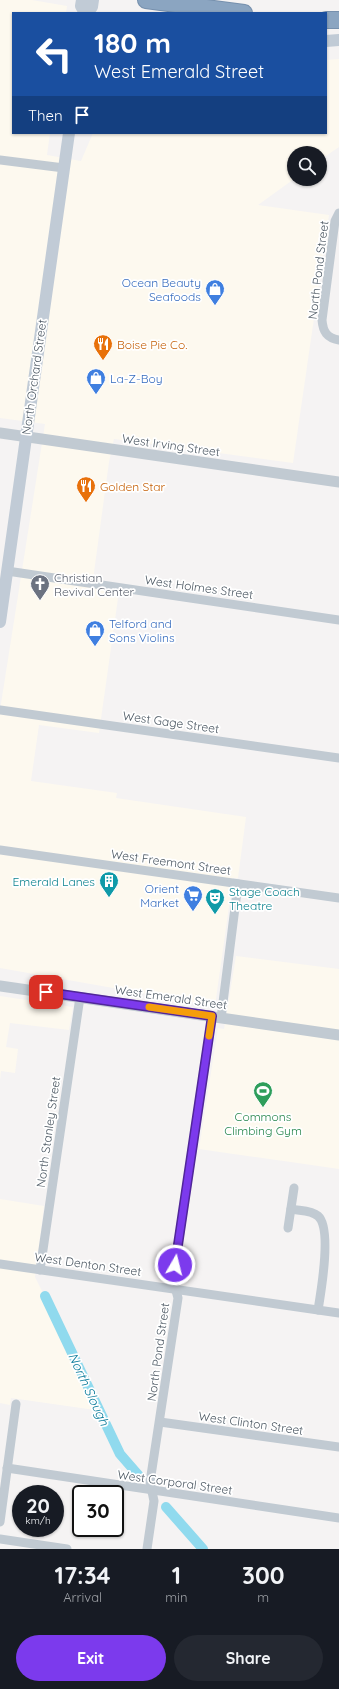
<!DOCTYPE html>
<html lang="en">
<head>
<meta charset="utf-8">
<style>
	:root { --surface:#171b24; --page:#242831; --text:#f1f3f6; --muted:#9ea1a6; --accent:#7c3aed }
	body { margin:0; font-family:Quicksand,sans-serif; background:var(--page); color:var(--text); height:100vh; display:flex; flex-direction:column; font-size:15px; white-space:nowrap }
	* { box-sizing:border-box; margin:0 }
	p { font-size:13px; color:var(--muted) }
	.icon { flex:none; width:22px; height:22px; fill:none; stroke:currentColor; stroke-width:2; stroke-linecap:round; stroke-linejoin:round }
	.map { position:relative; height:1549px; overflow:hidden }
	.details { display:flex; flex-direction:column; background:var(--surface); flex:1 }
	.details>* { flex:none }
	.guide { position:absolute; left:12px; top:12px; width:315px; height:122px; border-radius:0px; box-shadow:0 1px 3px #0004; background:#1a4fa0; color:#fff; overflow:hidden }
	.fabs { position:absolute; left:287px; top:146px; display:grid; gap:8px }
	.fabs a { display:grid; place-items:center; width:40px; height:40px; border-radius:50%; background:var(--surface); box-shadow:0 1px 3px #0004; font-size:20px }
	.speed { position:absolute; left:12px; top:1485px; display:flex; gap:8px; font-size:20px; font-weight:700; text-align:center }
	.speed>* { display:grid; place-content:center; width:52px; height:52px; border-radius:50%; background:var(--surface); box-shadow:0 1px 3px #0004; line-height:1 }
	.speed small { font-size:10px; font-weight:400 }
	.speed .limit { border:2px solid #111; border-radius:6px; background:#fff; color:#111 }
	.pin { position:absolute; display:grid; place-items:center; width:34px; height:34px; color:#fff; margin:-17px; border-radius:8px; box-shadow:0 2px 6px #0006 }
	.me { position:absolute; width:44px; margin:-22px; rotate:8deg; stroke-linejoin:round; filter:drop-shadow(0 0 3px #0008) }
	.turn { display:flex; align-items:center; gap:14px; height:84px; padding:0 16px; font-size:18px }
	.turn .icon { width:52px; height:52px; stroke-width:2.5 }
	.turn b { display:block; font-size:28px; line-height:34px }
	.then { display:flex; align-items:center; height:38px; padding:0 16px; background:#0003; gap:8px; font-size:15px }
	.eta { display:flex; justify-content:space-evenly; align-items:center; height:68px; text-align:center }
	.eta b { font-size:24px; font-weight:800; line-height:28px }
	.cta { display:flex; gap:8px; margin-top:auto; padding:8px 16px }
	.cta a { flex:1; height:46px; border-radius:24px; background:var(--accent); color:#fff; font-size:16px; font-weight:800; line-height:46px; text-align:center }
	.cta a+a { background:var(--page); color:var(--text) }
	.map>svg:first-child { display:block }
	.commercial { fill:#fdf9ef }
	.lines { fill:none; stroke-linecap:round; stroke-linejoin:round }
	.canal { stroke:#90daee; stroke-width:10 }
	.motorway-casing { stroke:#7690ad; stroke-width:18 }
	.minor { stroke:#c1cad2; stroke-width:9 }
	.tertiary { stroke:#c1cad2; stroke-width:11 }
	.secondary { stroke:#c1cbd6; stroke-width:12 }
	.motorway { stroke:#8ba5c1; stroke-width:16 }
	.route-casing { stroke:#51269a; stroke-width:10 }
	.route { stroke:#7c3aed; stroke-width:7 }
	.slow { stroke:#f59e0b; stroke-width:7 }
	.labels { text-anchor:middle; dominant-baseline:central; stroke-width:3.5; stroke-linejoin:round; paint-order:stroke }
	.street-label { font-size:12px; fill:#4a5661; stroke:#fff }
	.shop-label { font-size:12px; fill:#366cbe; stroke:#fff; text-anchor:end }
	.food-label { font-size:12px; fill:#c56008; stroke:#fff; text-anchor:start }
	.worship-label { font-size:12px; fill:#5b616d; stroke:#fff; text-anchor:start }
	.culture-label { font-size:12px; fill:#0d838f; stroke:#fff; text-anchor:end }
	.leisure-label { font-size:12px; fill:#27864d; stroke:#fff }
	.water-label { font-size:13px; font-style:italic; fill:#0c7c9b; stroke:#fff }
</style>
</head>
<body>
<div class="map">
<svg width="339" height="1549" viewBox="0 0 339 1549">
	<rect width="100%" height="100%" fill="#f5f3f3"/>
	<!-- commercial -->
	<g class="commercial">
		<path d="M0,0H32L67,6L66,13H13V133H50L47,155L81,161L93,133H326V60L339,59V147L320,160V153H294V179L258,205L329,215L293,463L114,439L109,462L92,587L119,591L99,733L39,725L31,781L117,793L116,798L246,817L238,878H233L215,1006L0,968V710L45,424L0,418Z"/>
		<path d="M236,956L339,969V1169L199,1149L218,1028L224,1029Z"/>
		<path d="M0,996L73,1007L69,1030L10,1023L6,1047L18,1049L15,1073L1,1071L0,1080Z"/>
		<path d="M0,1199L44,1206L35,1277L102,1411L11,1398L10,1405L0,1403Z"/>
	</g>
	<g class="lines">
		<!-- canal -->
		<g class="canal">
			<path d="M45,1296L120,1454L140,1477"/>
			<path d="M166,1507L203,1549"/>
		</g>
		<!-- motorway casing -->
		<g class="motorway-casing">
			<g id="motorway">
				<path d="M146,0L244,13"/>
				<path d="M326,20H339"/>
			</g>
		</g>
		<!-- minor -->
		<g class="minor">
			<path d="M0,160L64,168"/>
			<path d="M339,213L335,221L322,320C323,332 327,338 339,340"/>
			<path d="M7,571L339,620"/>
			<path d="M0,710L339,758"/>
			<path d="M0,850L339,898"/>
			<path d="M221,1018L238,884"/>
			<path d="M291,1209C299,1211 311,1210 318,1216C332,1228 321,1292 318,1310"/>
			<path d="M288,1228L294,1188"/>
			<path d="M0,1264L339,1313"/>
			<path d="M40,1270L80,997"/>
			<path d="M160,1422L339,1447"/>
			<path d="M7,1468L339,1518"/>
			<path d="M0,1522L16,1404"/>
			<path d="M0,1539L67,1549"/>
			<path d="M147,1549L154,1501L150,1482L178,1298L173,1279L212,1016"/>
		</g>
		<!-- tertiary -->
		<g class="tertiary">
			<path d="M0,433L339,482"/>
			<path d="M0,986L339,1035"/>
		</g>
		<!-- secondary -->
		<g class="secondary">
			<path d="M82,0L81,6L85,13"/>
			<path d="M87,13L92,7L93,0"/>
			<path d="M326,41L339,40"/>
			<path d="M0,622L69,133"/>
		</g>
		<!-- motorway -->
		<use href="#motorway" class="motorway"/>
	</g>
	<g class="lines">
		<!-- route casing -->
		<g class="route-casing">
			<path id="route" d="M46,992L212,1016L175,1265"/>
		</g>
		<!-- route -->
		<use href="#route" class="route"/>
		<!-- slow -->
		<path class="slow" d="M149,1007L212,1016L209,1036"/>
	</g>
	<!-- icons -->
	<defs>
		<g id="shop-pin" transform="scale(1)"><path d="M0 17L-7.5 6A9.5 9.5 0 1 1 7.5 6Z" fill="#3f7fe0" stroke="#fff"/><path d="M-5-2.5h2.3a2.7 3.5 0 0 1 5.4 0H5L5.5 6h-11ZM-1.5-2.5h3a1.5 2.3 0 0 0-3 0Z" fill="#fff"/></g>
		<g id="restaurant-pin" transform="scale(1)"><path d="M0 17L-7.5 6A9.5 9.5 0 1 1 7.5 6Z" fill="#e8710a" stroke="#fff"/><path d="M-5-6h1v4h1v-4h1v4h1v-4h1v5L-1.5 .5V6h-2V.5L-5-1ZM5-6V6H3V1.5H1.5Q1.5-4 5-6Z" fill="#fff"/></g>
		<g id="church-pin" transform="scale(1)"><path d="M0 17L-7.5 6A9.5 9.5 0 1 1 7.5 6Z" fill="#6b7280" stroke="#fff"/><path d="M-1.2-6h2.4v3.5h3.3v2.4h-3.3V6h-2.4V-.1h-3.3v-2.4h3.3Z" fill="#fff"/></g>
		<g id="building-pin" transform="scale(1)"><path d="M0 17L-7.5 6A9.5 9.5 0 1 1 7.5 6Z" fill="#0f9aa8" stroke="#fff"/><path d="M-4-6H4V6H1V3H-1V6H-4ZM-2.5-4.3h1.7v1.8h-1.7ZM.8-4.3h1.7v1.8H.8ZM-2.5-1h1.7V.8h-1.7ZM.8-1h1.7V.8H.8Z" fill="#fff"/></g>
		<g id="supermarket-pin" transform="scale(1)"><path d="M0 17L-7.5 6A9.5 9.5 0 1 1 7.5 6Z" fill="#3f7fe0" stroke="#fff"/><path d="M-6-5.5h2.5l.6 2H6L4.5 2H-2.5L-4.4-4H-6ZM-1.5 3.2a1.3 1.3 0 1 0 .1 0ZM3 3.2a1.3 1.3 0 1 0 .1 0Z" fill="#fff"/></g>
		<g id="theatre-pin" transform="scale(1)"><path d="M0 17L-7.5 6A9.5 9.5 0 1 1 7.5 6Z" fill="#0f9aa8" stroke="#fff"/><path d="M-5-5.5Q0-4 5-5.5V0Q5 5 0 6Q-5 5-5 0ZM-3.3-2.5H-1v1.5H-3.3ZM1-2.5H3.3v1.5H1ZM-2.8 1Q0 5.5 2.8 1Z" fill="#fff"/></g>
		<g id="stadium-pin" transform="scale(1)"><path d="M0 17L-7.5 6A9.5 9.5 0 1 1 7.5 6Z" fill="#2e9e5b" stroke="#fff"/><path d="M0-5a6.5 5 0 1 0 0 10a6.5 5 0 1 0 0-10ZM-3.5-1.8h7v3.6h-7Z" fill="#fff"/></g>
	</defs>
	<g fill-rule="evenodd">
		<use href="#shop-pin" x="215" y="289"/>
		<use href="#restaurant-pin" x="103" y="344"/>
		<use href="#shop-pin" x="96" y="378"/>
		<use href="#restaurant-pin" x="86" y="486"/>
		<use href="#church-pin" x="40" y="584"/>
		<use href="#shop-pin" x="95" y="630"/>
		<use href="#building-pin" x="109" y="881"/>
		<use href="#supermarket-pin" x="193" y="895"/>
		<use href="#theatre-pin" x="215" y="898"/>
		<use href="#stadium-pin" x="263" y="1091"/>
	</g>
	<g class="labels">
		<!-- street labels -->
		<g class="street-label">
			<text transform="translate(318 270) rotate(-83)">North Pond Street</text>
			<text transform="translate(34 377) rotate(-82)">North Orchard Street</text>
			<text transform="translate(171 445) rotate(8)">West Irving Street</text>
			<text transform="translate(199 587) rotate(8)">West Holmes Street</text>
			<text transform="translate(171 722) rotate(8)">West Gage Street</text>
			<text transform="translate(171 862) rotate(8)">West Freemont Street</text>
			<text transform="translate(171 997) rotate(8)">West Emerald Street</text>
			<text transform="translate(48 1132) rotate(-82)">North Stanley Street</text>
			<text transform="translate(88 1264) rotate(8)">West Denton Street</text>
			<text transform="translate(158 1352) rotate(-82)">North Pond Street</text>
			<text transform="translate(251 1423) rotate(8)">West Clinton Street</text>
			<text transform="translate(175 1482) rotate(8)">West Corporal Street</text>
		</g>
		<!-- shop labels -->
		<g class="shop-label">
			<text x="201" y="282">Ocean Beauty<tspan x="201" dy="14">Seafoods</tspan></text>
			<text x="110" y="378" text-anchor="start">La-Z-Boy</text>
			<text x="109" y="623" text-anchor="start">Telford and<tspan x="109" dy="14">Sons Violins</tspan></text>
			<text x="179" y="888">Orient<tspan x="179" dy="14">Market</tspan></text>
		</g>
		<!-- food labels -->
		<g class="food-label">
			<text x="117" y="344">Boise Pie Co.</text>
			<text x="100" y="486">Golden Star</text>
		</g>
		<!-- worship labels -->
		<g class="worship-label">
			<text x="54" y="577">Christian<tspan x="54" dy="14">Revival Center</tspan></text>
		</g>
		<!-- culture labels -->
		<g class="culture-label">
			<text x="95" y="881">Emerald Lanes</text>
			<text x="229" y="891" text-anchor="start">Stage Coach<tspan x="229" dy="14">Theatre</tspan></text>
		</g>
		<!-- leisure labels -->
		<g class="leisure-label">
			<text x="263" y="1116">Commons<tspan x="263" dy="14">Climbing Gym</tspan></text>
		</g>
		<!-- water labels -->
		<g class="water-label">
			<text transform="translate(89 1389) rotate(65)">North Slough</text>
		</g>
	</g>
</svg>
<div class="fabs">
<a><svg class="icon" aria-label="search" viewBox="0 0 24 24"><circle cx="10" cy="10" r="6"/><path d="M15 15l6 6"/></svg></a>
</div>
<div class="speed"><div>20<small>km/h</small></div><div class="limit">30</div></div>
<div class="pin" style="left:46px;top:992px;background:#d93025"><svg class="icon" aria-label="arrive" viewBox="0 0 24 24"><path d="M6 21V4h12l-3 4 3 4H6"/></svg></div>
<svg class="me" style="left:175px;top:1265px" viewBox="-20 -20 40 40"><circle r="17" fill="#7c3aed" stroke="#fff" stroke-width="3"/><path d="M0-11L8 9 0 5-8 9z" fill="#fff"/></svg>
<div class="guide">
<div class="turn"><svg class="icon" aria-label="left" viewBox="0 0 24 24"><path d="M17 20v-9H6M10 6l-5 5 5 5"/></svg><div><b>180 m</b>West Emerald Street</div></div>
<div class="then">Then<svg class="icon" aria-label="arrive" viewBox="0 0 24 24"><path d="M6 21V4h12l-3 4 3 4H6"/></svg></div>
</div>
</div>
<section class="details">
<div class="eta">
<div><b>17:34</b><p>Arrival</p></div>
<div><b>1</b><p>min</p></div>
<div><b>300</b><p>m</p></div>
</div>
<div class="cta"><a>Exit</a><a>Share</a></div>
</section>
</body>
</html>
